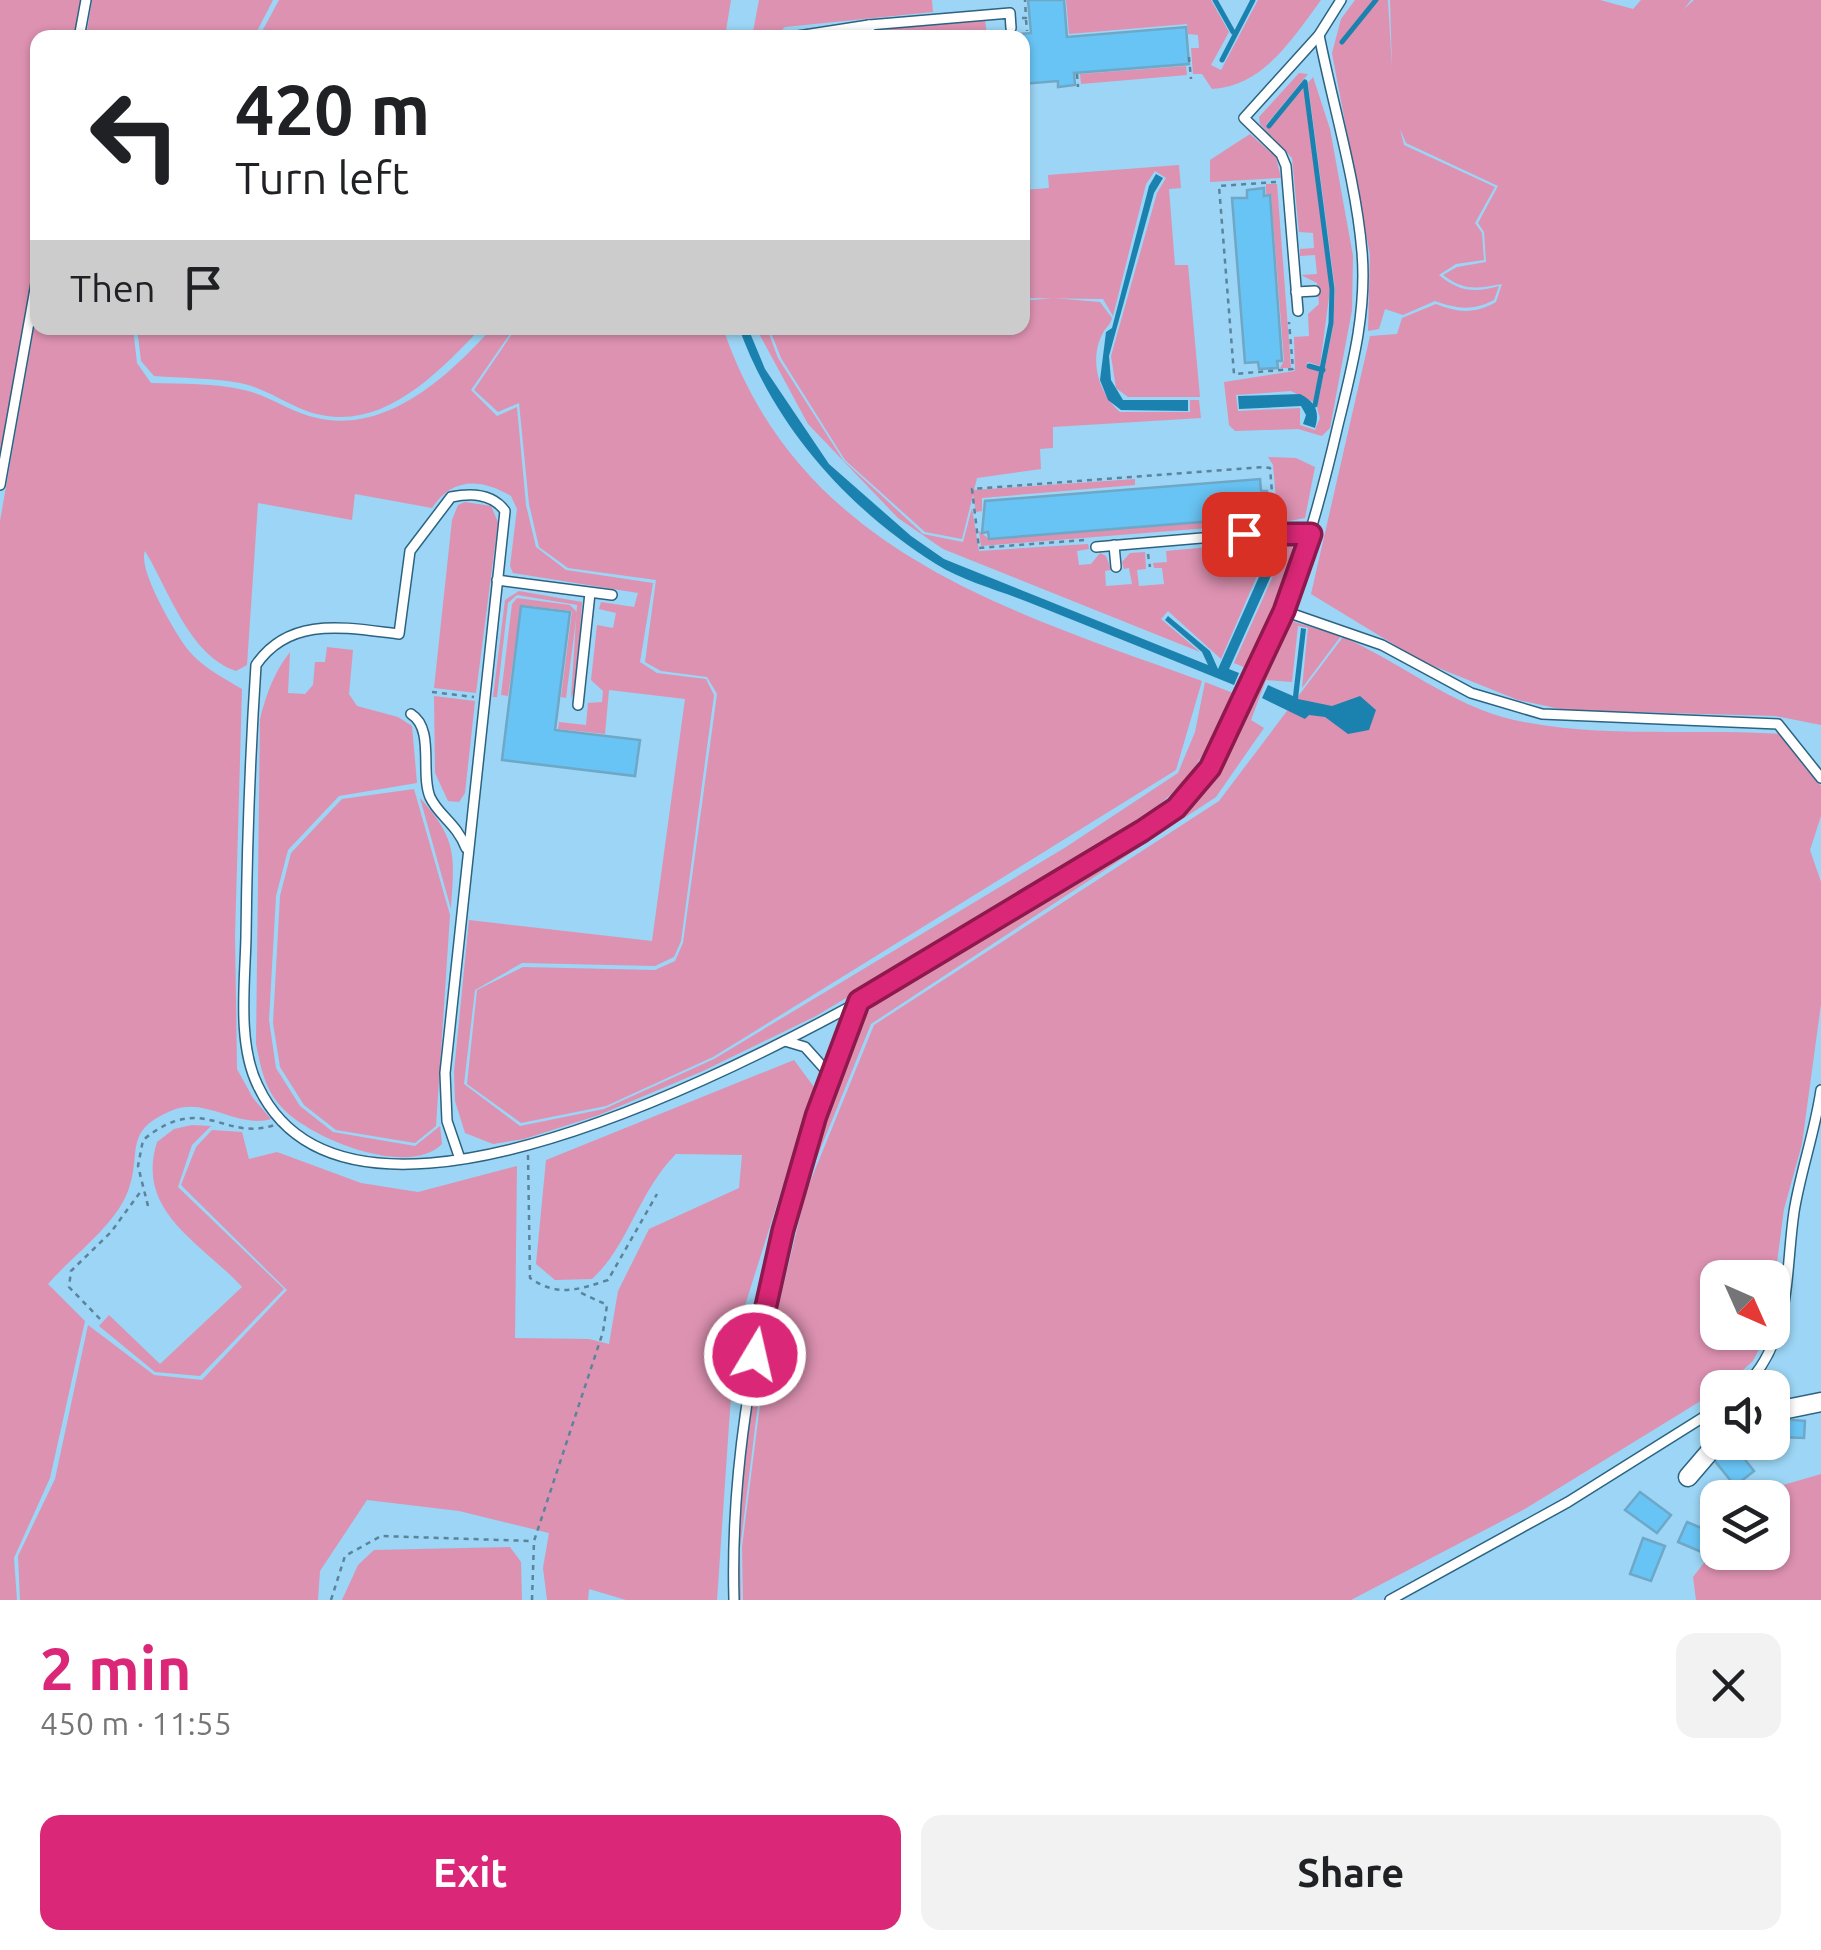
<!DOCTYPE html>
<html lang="en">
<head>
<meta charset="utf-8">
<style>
	:root { --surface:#fff; --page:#f2f2f2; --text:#202124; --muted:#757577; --accent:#db2777 }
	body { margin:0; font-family:Ubuntu,sans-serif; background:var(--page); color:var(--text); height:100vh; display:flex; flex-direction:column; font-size:38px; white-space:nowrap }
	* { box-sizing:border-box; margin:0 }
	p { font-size:32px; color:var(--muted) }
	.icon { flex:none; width:55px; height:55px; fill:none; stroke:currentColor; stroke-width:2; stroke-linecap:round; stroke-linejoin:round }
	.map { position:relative; height:1600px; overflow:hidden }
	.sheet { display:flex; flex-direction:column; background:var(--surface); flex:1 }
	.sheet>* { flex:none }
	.guide { position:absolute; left:30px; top:30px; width:1000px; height:305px; border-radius:20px; box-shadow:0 2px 8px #0004; background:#fff; color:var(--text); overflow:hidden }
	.needle { width:65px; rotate:135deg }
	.controls { position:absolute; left:1700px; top:1260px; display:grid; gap:20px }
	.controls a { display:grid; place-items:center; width:90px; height:90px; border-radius:20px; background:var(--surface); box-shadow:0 2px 8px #0004; font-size:50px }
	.pin { position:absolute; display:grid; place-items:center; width:85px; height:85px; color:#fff; margin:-42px; border-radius:20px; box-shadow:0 5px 15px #0006 }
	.me { position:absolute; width:110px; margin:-55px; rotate:9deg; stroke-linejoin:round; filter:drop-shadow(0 0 8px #0008) }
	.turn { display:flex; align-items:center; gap:35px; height:210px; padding:0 40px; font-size:45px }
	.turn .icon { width:130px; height:130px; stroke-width:2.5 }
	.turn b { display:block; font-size:70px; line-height:85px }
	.then { display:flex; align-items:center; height:95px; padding:0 40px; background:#0003; gap:20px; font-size:38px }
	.round { display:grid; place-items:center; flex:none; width:105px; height:105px; border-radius:20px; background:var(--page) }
	.head { display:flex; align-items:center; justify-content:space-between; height:170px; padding:0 40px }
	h1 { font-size:60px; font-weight:600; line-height:75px; color:var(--accent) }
	.button { display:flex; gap:20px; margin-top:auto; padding:20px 40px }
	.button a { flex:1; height:115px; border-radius:20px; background:var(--accent); color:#fff; font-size:40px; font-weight:600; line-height:115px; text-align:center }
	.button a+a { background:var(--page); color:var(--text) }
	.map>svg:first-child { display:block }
	.green { fill:#dd92b1 }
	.water { fill:#1b82af }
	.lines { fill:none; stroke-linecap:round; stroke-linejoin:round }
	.stream { stroke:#1b82af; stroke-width:5 }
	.building { fill:#68c4f4; stroke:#6fa7c6; stroke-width:2.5 }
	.service-casing { stroke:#2c6380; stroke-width:12 }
	.minor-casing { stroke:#2c6380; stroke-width:21 }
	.path { stroke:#5b849b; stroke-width:2.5; stroke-dasharray:5 5; stroke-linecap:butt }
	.service { stroke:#fff; stroke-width:9 }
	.minor { stroke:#fff; stroke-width:18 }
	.route-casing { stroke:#8e194d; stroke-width:25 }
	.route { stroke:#db2777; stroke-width:18 }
</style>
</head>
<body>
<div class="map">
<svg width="1821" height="1600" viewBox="0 0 1821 1600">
	<rect width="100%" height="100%" fill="#9cd5f5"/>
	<!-- green -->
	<g class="green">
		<path d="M0,0H82L76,37L38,38L37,255L0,461Z"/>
		<path d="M92,0H273L254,37H86Z"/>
		<path d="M279,0H731L725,37H259Z"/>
		<path d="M759,0H932L933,12L785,27L774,37H752Z"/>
		<path d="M1066,0H1211L1229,32L1211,65L1221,70L1258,0H1321C1292,39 1264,86 1212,89L1202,74H1193L1191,48H1199L1198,35L1188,34L1187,24L1069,34Z"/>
		<path d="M1355,0H1388L1392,69L1390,0H1600L1633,9L1641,0H1691L1684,9L1694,0H1821V725L1775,716L1565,710L1518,700L1421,661L1311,594L1370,336L1397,334L1402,318L1436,304C1458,313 1475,314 1496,302L1502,284C1478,288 1465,292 1443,275L1457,267L1486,262L1484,232L1478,223L1498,186L1406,143L1400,129L1404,145L1495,187L1475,223L1482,233L1484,260L1456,264L1439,275C1460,292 1474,293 1499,286L1494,300C1473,311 1457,309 1435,301L1403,315L1385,309L1379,329L1368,331L1370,255L1332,53L1341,19Z"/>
		<path d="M985,19L987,36L1004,37L881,38L890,28Z"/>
		<path d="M1186,66L1187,75L1081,84L1080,74Z"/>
		<path d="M1299,73L1308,74L1266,125L1270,128L1304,87L1330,289L1320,366L1308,362L1306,366L1320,371L1313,402L1291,391L1236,395L1238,411L1300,408V425L1315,430L1320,418L1317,407L1333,327L1335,289L1308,83L1313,77L1330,129L1353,256L1352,310L1330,428L1322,436L1298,429L1235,431L1229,425L1224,382L1295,371L1294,337L1309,336L1308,314L1319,304L1317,283L1301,275L1317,274L1315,255L1300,256V249L1314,248L1313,233L1299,232L1292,158L1260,124L1259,117Z"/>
		<path d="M1250,134L1276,157L1281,178L1210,182V160Z"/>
		<path d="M1179,165L1181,188L1169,189L1175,265H1188L1200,397H1128L1116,388L1111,356L1157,193L1166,178L1155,171L1146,184L1113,316L1103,299L1023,298V190L1049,188L1048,175Z"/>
		<path d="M1266,184H1277L1291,368H1280L1284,361L1271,195L1266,194Z"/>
		<path d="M1053,298L1100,302L1112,318C1111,323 1107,327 1104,331C1088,358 1098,393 1120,412H1190V400H1199L1201,418L1053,427V448L1040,449L1041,469L977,478L974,490L1135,479V485L982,498V511L976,512L973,495L962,539L925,532L845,460L781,358L772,335L779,328H1022L1023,301Z"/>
		<path d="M37,310L38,328H133L137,363L151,383C181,384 215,383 244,390C267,395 286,409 309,416C382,438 446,379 492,328H514L471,390L497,416L517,407L526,505L536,547L566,570L653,583L640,662L657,673L706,679L714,695L681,941L674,957L655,966L522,963L475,990L464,1084L520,1126L604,1109L714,1059L1066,847L1178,773L1195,732L1205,682L1233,693C1202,766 1184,791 1118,835L816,1016L703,1071L599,1115L524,1139L493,1144L465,1133L455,1101L454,1072L469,920L652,941L685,699L609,690L605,734L558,729L559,722L586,725L588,703L602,702L603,691L591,680L597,625L613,628L616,613L599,609L601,602L634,607L638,593L513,573L510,566L517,509L511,496C481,478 452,477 432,508L355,494L352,520L258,503L247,665L236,671C189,655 169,590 145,551C137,569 176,635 189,651C202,667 225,679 242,689L235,937L237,1069L253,1098L271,1119C238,1129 206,1097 173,1110C121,1131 143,1153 128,1191C115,1226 73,1255 48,1284L85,1321L50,1478L14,1558L17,1600H0V521Z"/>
		<path d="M137,328H481C435,376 377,438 304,410C282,401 264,388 240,383C212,378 182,378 154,376L141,361Z"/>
		<path d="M516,328H723C798,550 1004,609 1202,681L1176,770L713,1057L606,1106L521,1123L467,1084L477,990L523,967L655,970L675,961L683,943L717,694L707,677L661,671L645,662L656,580L568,568L539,547L529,504L519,403L498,412L474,390Z"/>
		<path d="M756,328H774L769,334L778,358L843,460L923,534L963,542L972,508L979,551L1088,544L1089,549L1077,551L1079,565L1091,564L1100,553L1106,556L1111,570L1105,571L1106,586L1132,584L1129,568L1124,569L1122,562L1130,553L1145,552L1146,569L1137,570L1139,586L1164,584L1162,568H1154L1153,563L1167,562L1166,551L1274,541L1291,544L1295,557L1246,668L1234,663L1286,547L1269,548L1221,659L1168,611L1161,619L1200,652L943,549L898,518L808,424Z"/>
		<path d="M1268,457L1296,458L1315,467L1305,518L1278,523L1273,465Z"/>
		<path d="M465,502L491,506L498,522L476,693L434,688L452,520L458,505Z"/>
		<path d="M1271,512V523L981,546L979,531L989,539L1265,517Z"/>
		<path d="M519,591L582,602L576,690L571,698L577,605L517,595L508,603L497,697H493L505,600Z"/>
		<path d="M517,598L570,605L577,612L566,698L561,697L572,611L521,605L508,696L501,695L512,604Z"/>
		<path d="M1291,621L1341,636L1302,688L1308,628L1298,626L1292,682L1266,680L1251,720L1264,728L1216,797L871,1024L803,1192L764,1355L740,1549L741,1600H736C738,1434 770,1270 824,1113C838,1074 848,1026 881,999L1166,825C1227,769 1253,698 1285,623Z"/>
		<path d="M1343,637C1400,662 1452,706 1514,720C1601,739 1695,728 1782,734L1821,786V816L1810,850L1821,882V1004L1802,1144L1784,1209L1773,1293L1772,1278H1718V1332L1767,1333L1753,1361L1725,1386L1523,1510L1351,1600H743L742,1547L766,1358L806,1192L874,1025L1219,801Z"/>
		<path d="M327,647L353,650L349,694L357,706L398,717L412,726L417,783L339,796L288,850L276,896L269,1020L276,1068L300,1106L333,1132L415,1146L440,1126L442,1144C408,1179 304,1137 278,1103C264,1086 260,1064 256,1044L260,719C266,695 274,672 290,652L288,693L305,694L313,685L315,662H325Z"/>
		<path d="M434,696L475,701L465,793L459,802L448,801L435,773Z"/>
		<path d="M414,789L450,915L436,1126L415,1143L336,1130L304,1105L280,1067L273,1023L280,896L291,853L342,799Z"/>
		<path d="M420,798C457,839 455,856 451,909Z"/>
		<path d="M794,1060L814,1087L735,1337L717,1600H626L589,1589L588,1600H547L543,1568L549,1533L459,1511L367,1500L320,1571L318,1600H20L18,1556L55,1479L88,1325L154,1375L202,1380L287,1290L181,1185L196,1147L212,1130L242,1132L249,1159L277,1152L361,1183L418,1192L517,1166L515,1338L589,1339L609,1344L618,1291L649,1229L739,1188L742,1155L676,1154C638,1192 629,1245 592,1279L555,1280L536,1264L546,1160Z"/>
		<path d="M192,1125L211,1126L192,1145L178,1187L284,1289L200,1376L155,1372L99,1326L109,1315L160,1364L242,1287C201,1242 135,1212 157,1142L174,1129Z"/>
		<path d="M1821,1474V1600H1696L1693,1577L1717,1546L1718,1552H1772V1498L1742,1497Z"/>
		<path d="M510,1547L521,1562L522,1600H342L358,1565L374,1550Z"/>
	</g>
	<!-- water -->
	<g class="water">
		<path d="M1156,174L1163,178L1154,193L1109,356L1111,380L1123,400H1188V411L1121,410L1108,400L1100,380L1106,332L1112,328L1149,186Z"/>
		<path d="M739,328H748L765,369L829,464L911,536L944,559L1208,665L1202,652L1165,620L1168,616L1210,651L1218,669L1271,550L1283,549L1229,669L1239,673L1234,685C1166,657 1097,630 1028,602C998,590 963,581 936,564C847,508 775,427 739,328Z"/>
		<path d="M1300,394C1316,402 1320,412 1315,428L1303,424L1306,415L1301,406L1239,409L1238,396Z"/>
		<path d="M1301,628L1306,629L1298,699L1332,706L1360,696L1376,710L1369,730L1348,734L1325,717L1309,715L1305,719L1262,698L1268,685L1293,696Z"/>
	</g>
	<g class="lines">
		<!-- stream -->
		<g class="stream">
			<path d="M1215,0L1233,32"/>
			<path d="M1342,42L1376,0"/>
			<path d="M1222,60L1253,0"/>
			<path d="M1269,126L1305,82L1332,289L1331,323L1315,405"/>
			<path d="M1309,366L1323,370"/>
		</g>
	</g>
	<!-- building -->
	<g class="building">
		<path d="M1028,0H1064L1067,37L1186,27L1189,64L1074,73L1075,85L1058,87V81L1022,84V38L1009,35L1031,33Z"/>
		<path d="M1264,188V196L1270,195L1282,361H1277L1278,368L1259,369L1258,362L1245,363L1232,198H1247V190Z"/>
		<path d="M1260,479L1261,491H1267L1269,512H1263V517L989,539L988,532L982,533L985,501Z"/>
		<path d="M521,606L570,612L555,730L640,740L635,776L502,760Z"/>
		<path d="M1781,1419L1805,1421L1804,1438L1779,1437Z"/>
		<path d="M1726,1442H1731L1754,1471L1735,1486L1710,1455Z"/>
		<path d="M1640,1492L1671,1515L1657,1533L1625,1510Z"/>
		<path d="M1687,1522L1718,1535L1711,1556L1678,1542Z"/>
		<path d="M1643,1538L1665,1546L1651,1581L1630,1574Z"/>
	</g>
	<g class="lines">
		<!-- service casing -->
		<g class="service-casing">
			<g id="service">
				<path d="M79,38L86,0"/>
				<path d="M785,38L869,25"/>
				<path d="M871,38L869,25L1010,13L1011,28"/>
				<path d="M1296,292L1315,291"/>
				<path d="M1298,311L1286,166L1281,154L1244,118L1319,35L1341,0"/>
				<path d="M0,485L38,272"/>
				<path d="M1114,545L1116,567"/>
				<path d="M1096,547L1285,531L1311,534"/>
				<path d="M497,580L612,595"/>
				<path d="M1284,611L1382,645L1471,693L1542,714L1778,724L1821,778"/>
				<path d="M578,705L590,593"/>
				<path d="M411,714C435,729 420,773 430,797C438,815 457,824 466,848"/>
				<path d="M785,1041L805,1047L831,1076"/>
				<path d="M460,1159L447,1121L445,1073L505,511C492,493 471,493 451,497L410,551L399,634C347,628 290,615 256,665C250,756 247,846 246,937C245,983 237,1044 258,1086C377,1340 1034,902 1176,808C1263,704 1308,555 1338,425C1352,368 1367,312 1362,252C1356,180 1333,106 1319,35"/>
				<path d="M1743,1388C1792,1341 1785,1274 1794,1212C1800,1173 1815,1132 1821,1090"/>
				<path d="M734,1600C728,1393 789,1193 859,1001"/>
				<path d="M1390,1600L1568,1502L1718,1408"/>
			</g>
		</g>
		<!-- minor casing -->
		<g class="minor-casing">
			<g id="minor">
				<path d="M1772,1412L1821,1402"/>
				<path d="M1688,1477L1718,1442"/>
			</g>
		</g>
		<!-- path -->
		<g class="path">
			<path d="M1022,18H1026L1025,0"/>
			<path d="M1026,20L1027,31"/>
			<path d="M1189,57L1191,79"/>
			<path d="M1077,74L1078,87"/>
			<path d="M1276,182L1219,186L1234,374L1293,369L1289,322"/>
			<path d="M1084,540L979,548L972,489L1264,467L1270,468L1274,517"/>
			<path d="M1148,554L1150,567"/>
			<path d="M432,692L474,697"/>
			<path d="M528,1155L530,1278C557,1297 578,1290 608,1280L657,1194"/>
			<path d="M148,1206L138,1166L143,1140C206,1089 224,1146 280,1123"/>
			<path d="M100,1319L69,1287L71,1271L111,1232L141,1191"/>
			<path d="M331,1600L345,1556L381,1536L532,1541"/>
			<path d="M532,1600L534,1541L603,1332L607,1305L577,1291"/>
		</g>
		<!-- service -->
		<use href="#service" class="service"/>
		<!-- minor -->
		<use href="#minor" class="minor"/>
	</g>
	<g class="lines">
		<!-- route casing -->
		<g class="route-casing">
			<path id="route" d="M755,1355L783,1230L816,1116L859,1001L1142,831L1176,808L1210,768L1284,611L1311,534H1244"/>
		</g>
		<!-- route -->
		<use href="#route" class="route"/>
	</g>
</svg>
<div class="controls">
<a><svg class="needle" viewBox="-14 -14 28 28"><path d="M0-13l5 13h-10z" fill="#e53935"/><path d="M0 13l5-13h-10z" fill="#757577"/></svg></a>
<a><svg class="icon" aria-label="sound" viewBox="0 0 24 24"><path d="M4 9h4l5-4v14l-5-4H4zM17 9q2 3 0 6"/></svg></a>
<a><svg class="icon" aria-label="layers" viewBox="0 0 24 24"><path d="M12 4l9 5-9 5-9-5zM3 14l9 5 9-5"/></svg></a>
</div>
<div class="pin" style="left:1244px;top:534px;background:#d93025"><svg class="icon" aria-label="arrive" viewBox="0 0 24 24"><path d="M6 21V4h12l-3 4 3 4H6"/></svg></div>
<svg class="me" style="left:755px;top:1355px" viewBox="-20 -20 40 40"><circle r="17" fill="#db2777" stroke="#fff" stroke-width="3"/><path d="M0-11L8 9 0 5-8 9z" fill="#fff"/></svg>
<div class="guide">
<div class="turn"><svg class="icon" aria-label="left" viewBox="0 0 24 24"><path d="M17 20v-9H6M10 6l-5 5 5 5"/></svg><div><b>420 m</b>Turn left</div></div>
<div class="then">Then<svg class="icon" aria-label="arrive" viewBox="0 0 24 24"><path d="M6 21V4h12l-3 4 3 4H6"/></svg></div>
</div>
</div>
<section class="sheet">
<div class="head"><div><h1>2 min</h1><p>450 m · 11:55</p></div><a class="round"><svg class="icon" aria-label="close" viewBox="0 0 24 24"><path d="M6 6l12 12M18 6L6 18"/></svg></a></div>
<div class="button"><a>Exit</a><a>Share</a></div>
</section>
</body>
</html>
